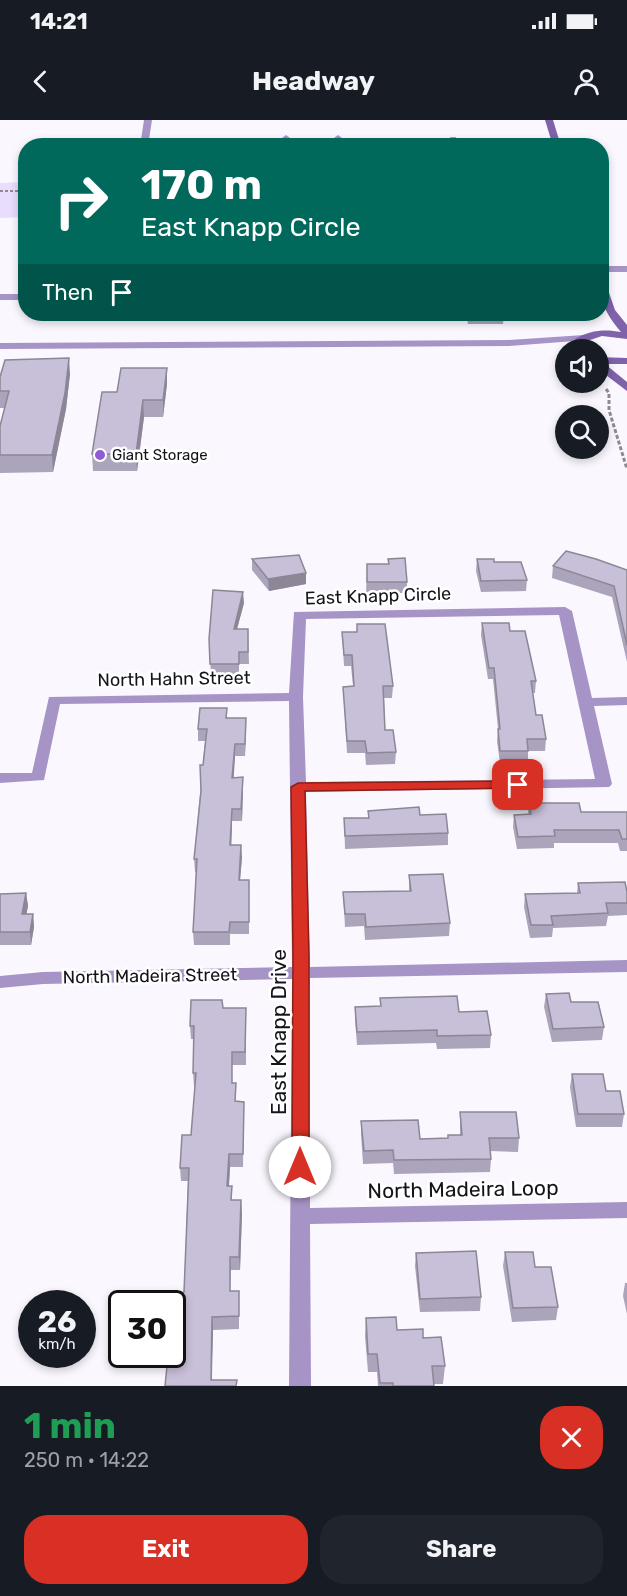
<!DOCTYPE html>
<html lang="en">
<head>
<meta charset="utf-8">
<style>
	:root { --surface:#171b24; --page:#20242c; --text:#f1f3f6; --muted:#9ea1a6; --accent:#d93025 }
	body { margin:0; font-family:Rubik,sans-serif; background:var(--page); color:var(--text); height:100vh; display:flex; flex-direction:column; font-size:22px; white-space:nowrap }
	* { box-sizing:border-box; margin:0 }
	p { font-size:20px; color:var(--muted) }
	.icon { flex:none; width:33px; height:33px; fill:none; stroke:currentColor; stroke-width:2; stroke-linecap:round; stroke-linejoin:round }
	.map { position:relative; height:1266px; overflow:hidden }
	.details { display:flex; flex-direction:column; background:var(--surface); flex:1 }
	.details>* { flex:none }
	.hud { position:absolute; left:18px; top:18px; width:591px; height:183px; border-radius:24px; box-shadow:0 3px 9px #0003; background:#00695c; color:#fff; overflow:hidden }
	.buttons { position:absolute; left:555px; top:219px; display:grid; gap:12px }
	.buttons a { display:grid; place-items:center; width:54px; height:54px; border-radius:50%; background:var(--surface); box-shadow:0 3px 9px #0003; font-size:30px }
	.speed { position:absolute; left:18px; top:1170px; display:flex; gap:12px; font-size:30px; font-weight:700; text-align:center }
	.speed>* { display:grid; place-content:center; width:78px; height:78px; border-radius:50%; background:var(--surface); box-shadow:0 3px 9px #0003; line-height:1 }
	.speed small { font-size:15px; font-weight:400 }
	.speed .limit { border:3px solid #111; border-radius:9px; background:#fff; color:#111 }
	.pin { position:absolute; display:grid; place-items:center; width:51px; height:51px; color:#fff; margin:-26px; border-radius:12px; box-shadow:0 3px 9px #0006 }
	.me { position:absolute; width:66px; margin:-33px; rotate:0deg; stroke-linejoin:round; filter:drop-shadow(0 0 4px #0008) }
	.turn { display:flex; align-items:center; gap:21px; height:126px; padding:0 24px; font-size:27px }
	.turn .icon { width:78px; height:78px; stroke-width:2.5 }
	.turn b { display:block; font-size:42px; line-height:51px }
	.then { display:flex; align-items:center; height:57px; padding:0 24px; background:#0003; gap:12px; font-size:22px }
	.round { display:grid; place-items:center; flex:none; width:63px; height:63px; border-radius:24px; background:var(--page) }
	.overview { display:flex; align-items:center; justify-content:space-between; height:102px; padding:0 24px }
	h1 { font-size:36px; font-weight:700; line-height:45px; color:#1e9e55 }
	.action { display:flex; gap:12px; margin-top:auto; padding:12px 24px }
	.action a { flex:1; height:69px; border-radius:24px; background:var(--accent); color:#fff; font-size:24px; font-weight:700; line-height:69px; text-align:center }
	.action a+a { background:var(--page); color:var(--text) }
	.status { display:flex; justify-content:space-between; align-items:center; height:42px; padding:0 30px; background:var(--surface); direction:ltr }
	.status svg { height:16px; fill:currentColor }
	header { display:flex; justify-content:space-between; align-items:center; height:78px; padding:0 24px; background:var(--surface); font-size:27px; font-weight:700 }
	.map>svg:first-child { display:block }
	.green { fill:#e9ddfe }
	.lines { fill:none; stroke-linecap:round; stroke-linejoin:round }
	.path-far1 { stroke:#8d8a91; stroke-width:2; stroke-dasharray:3 2; stroke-linecap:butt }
	.path { stroke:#8d8a91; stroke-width:3; stroke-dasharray:4 2; stroke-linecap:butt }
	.minor { fill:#a694c6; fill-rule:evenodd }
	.tertiary { fill:#a694c6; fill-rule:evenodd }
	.secondary { fill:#7f62aa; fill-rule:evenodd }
	.wall { fill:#aca4ba }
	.shaded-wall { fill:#8c8697 }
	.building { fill:#c8bfd8; stroke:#8c8697; stroke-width:1.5 }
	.route { fill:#d93025; stroke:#8d1f18; stroke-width:1.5 }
	.poi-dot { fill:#905bd3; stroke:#fff; stroke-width:2 }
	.labels { text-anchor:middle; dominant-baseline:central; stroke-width:5; stroke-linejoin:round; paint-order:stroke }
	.far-poi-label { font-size:15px; fill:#16121b; stroke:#fff; text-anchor:start }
	.street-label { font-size:18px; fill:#16121b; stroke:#fff }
	.near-street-label { font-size:21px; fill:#16121b; stroke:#fff }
</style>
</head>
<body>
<div class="status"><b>14:21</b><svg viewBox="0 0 49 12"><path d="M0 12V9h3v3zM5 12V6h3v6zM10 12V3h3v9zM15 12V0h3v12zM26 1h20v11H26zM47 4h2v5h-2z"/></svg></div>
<header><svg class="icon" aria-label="back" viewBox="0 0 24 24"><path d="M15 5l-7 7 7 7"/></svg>Headway<svg class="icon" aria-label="person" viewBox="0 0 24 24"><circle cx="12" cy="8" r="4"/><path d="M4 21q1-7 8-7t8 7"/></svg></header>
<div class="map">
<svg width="627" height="1266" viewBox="0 0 627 1266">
	<rect width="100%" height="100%" fill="#faf8fe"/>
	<!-- green -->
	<path class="green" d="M25,62V97L0,98V63Z"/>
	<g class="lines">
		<!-- path-far1 -->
		<path class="path-far1" d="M0,71H26"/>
		<!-- path -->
		<path class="path" d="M606,269L609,273V290L627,349"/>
		<!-- minor -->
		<g class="minor">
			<path d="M144,0H152L148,26H140Z"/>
			<path d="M286,15L290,18V26H282V18Z"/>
			<path d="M338,15L342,18V26H334V18Z"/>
			<path d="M450,17H456L459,26H451Z"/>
			<rect x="602" y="146" width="25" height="6"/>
			<rect x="0" y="174" width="26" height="6"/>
			<path d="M565,487L572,491L592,578L627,577V585L594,586L612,664L609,667L306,672L310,847L627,840V852L310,858V1088L627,1082V1098L310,1104L311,1266H289L292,859L43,864L0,868V856L43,852L292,847L289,581L60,584L44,660L0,663V653H32L49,577L289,573L294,492ZM559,495L595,659L306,662L303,577L306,499Z"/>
		</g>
		<!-- tertiary -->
		<path class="tertiary" d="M584,215L589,218L588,220L509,226L0,229V223L509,220Z"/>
		<!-- secondary -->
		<g class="secondary">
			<path d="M545,0H553L561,26H553Z"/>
			<path d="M602,164L607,167L615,190L627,205V219L602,216L584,222V230H574L575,219C590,210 605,209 621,212C608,196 600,185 602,164Z"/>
			<path d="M598,237L627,238V244H605L627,262V271L598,249Z"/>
		</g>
	</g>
	<!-- wall -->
	<g class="wall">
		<path d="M466,194H504L503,204H468Z"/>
		<path d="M167,248V264L163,297H144L137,351H93L92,334L117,272Z"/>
		<path d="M70,254L66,289L53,352L0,353V306L5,288H0V257Z"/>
		<path d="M252,439L306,453V464L269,471L252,450Z"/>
		<path d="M388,439L407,462V473H366L367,444H388Z"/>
		<path d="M477,439L494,442L527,460L526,471L481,472L476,451Z"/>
		<path d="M553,446L627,450V542L612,477L552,458Z"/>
		<path d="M244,483L237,509H248L249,544H239V556H211L209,519Z"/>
		<path d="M482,503L510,511L536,561L535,573H533L536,595L546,619L545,631H528V643H500L497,621L498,609L493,559H488L481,515Z"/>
		<path d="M357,504L393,566L392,578H384L385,610L396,632L395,644L366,645L365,633H347L343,567L353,566L351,546H344L342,512H357Z"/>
		<path d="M227,588V598H246L245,636H235L233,658L243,657L242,701H232L231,725L242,737L240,760H249V814H230V825H194L193,812L196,752H195L194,739L205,621H198V609Z"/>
		<path d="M529,683L581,692H627V731H620L618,723H554V728L517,729L513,707L514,695L528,694Z"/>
		<path d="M368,691L420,695L448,713V725L345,729L344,698H368Z"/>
		<path d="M409,755L450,803L449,816L365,820L364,806L345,807L343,772L409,771Z"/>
		<path d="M578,763L627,772V795L608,796L606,806L553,808L552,817L530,818L524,787L525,774L577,773Z"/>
		<path d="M26,773L28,786L26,794H33L34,807L31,825H0V774Z"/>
		<path d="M546,874L571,882L604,907L602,920L552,922L544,887Z"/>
		<path d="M380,878L459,892L491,915L490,928L437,929L436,923L357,925L355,900V887L380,886Z"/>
		<path d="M223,888L246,900V945H232V963L236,981L244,982L243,1047H230L229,1066L232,1080L242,1093L240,1150H231L230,1171H239V1209L213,1210L212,1260L165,1266L184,1172L188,1061H181L180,1048L191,1015L195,966H194L193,953V919H191L190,906Z"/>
		<path d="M572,954L606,971L624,994L622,1007H576L570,967Z"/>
		<path d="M460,992L519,1018L518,1032L490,1031L491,1039L490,1052L394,1054L393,1043L363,1044L361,1014V1001L420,1019L448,1018L460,1015Z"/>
		<path d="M505,1132L535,1147L558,1187L556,1200L512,1202L503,1146Z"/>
		<path d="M416,1133L481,1177L480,1191L420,1192L415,1146Z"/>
		<path d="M625,1163H627V1194L623,1176Z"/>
		<path d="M366,1198L397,1210L423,1218L445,1246L443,1264H434V1266H378L377,1252H368L365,1216Z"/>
	</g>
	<!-- shaded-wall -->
	<g class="shaded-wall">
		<path d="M69,238L70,254L66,289L53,352L52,335Z"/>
		<path d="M167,248V264L163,297V280Z"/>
		<path d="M143,280L144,297L137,351L136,334Z"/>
		<path d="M306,453V464L269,471L268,459Z"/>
		<path d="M243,472L244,483L234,520V509Z"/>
		<path d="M246,598V610L245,636V624Z"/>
		<path d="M235,624V636L233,670L232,658Z"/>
		<path d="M243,657V670L242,701L241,689Z"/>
		<path d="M232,689V701L231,737L230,725Z"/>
		<path d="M241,725L242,737L239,772V760Z"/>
		<path d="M26,773L28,786L24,807L22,794Z"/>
		<path d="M33,794L34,807L31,825L30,812Z"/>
		<path d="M229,1034L230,1047L228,1079L227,1066Z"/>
		<path d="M241,1080L242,1093L240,1150L239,1137Z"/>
		<path d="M212,1197L213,1210L211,1266Z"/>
	</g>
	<!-- building -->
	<g class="building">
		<path d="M69,238L65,273L52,335H0V306L9,271H0V257L5,240Z"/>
		<path d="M121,248H167L163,280H143L136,334H92L102,272H117Z"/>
		<path d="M566,431L596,439L627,450V525L614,466L553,446Z"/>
		<path d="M299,435L306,453L268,459L252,439Z"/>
		<path d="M405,438L407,462H367V444H389L388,439Z"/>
		<path d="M477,439H494V442H521L527,460L481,461Z"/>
		<path d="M213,470L243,472L234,509H248V532H239V544H210L209,519Z"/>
		<path d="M482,503H509L510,511H525L536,561H531L536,595H542L546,619H527L528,631H500L498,609H500L494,548H489Z"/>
		<path d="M357,504H385L393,566H383L385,610H393L396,632L367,633L365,621H347L343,567L354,566L352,535H344L342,512H357Z"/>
		<path d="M200,588H227L226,598H246L245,624H235L232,658L243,657L241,689H232L230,725H241L239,760H249V802H230L229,812H193L197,739H194L201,671L200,645H203L207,609H198Z"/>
		<path d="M529,683H579L581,692H627V719H622L619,710H554L555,716L518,717L514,695L531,694Z"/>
		<path d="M419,687L420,695L446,694L448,713L345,716L344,698H369L368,691Z"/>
		<path d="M443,754L450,803L366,807L365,794H345L343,772L411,771L409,755Z"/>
		<path d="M625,762L627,772V783H606L608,793L551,796L553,805H531L525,774L580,773L578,763Z"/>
		<path d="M26,773L22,794H33L30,812H0V774Z"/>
		<path d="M569,873L571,882H598L604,907L553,909L546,874Z"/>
		<path d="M457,876L459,892L487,891L491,915L437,916V910L357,912L355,887L381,886L380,878Z"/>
		<path d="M191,880H222L223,888H246L245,932H232V963H236L235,981L244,982L243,1034H229L227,1066H232L231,1080H241L239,1137H230V1171H239V1196L212,1197L211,1260H237L236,1266H165L167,1246H170V1234H172V1184H171L172,1173L184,1172L189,1048H180L182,1015H191L196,953H193L194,906H190Z"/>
		<path d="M572,954H603L606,971H620L624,994H578Z"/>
		<path d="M460,992H516L519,1018H489L491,1039L394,1040L393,1030L364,1031L361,1001L418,1000L420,1019L448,1018V1015H462Z"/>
		<path d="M476,1131L481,1177L420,1179L416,1133Z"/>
		<path d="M505,1132H533L535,1147H551L558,1187L513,1188Z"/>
		<path d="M396,1197L397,1210L423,1209V1218L441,1217L445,1246H432L434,1266H393V1263H380L377,1234H368L366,1198Z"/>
	</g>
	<!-- route -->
	<path class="route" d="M518,661L525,665L523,668L305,671L309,836V1047L307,1052L300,1054L294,1052L292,1047L293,836L291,667L298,663Z"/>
	<!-- markers -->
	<circle class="poi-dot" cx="100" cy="335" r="6"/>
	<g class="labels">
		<!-- far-poi labels -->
		<g class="far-poi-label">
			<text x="112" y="335">Giant Storage</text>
		</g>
		<!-- street labels -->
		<g class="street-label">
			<text transform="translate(378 476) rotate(-2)">East Knapp Circle</text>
			<text transform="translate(174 559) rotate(-1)">North Hahn Street</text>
			<text transform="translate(150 856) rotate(-1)">North Madeira Street</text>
		</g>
		<!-- near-street labels -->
		<g class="near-street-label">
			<text transform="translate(278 912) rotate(-90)">East Knapp Drive</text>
			<text transform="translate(463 1069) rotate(-1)">North Madeira Loop</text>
		</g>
	</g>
</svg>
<div class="buttons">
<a><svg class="icon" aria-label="sound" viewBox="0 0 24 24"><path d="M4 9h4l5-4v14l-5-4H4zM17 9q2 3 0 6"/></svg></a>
<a><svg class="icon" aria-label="search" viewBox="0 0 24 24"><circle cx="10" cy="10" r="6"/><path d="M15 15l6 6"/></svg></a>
</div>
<div class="speed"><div>26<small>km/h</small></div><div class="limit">30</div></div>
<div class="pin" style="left:518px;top:665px;background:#d93025"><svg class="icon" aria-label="arrive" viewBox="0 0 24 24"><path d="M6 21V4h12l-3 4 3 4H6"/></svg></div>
<svg class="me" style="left:300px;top:1047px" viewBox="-20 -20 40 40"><circle r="19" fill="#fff"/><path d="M0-13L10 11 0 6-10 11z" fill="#d93025"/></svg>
<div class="hud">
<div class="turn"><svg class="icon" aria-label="right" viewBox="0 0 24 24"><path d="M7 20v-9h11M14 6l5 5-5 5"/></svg><div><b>170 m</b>East Knapp Circle</div></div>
<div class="then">Then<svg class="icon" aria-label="arrive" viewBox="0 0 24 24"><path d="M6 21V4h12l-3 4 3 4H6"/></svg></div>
</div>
</div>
<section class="details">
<div class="overview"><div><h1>1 min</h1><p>250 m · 14:22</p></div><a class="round" style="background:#d93025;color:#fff"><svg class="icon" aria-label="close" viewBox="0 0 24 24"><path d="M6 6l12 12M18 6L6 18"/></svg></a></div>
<div class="action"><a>Exit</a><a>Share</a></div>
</section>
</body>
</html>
